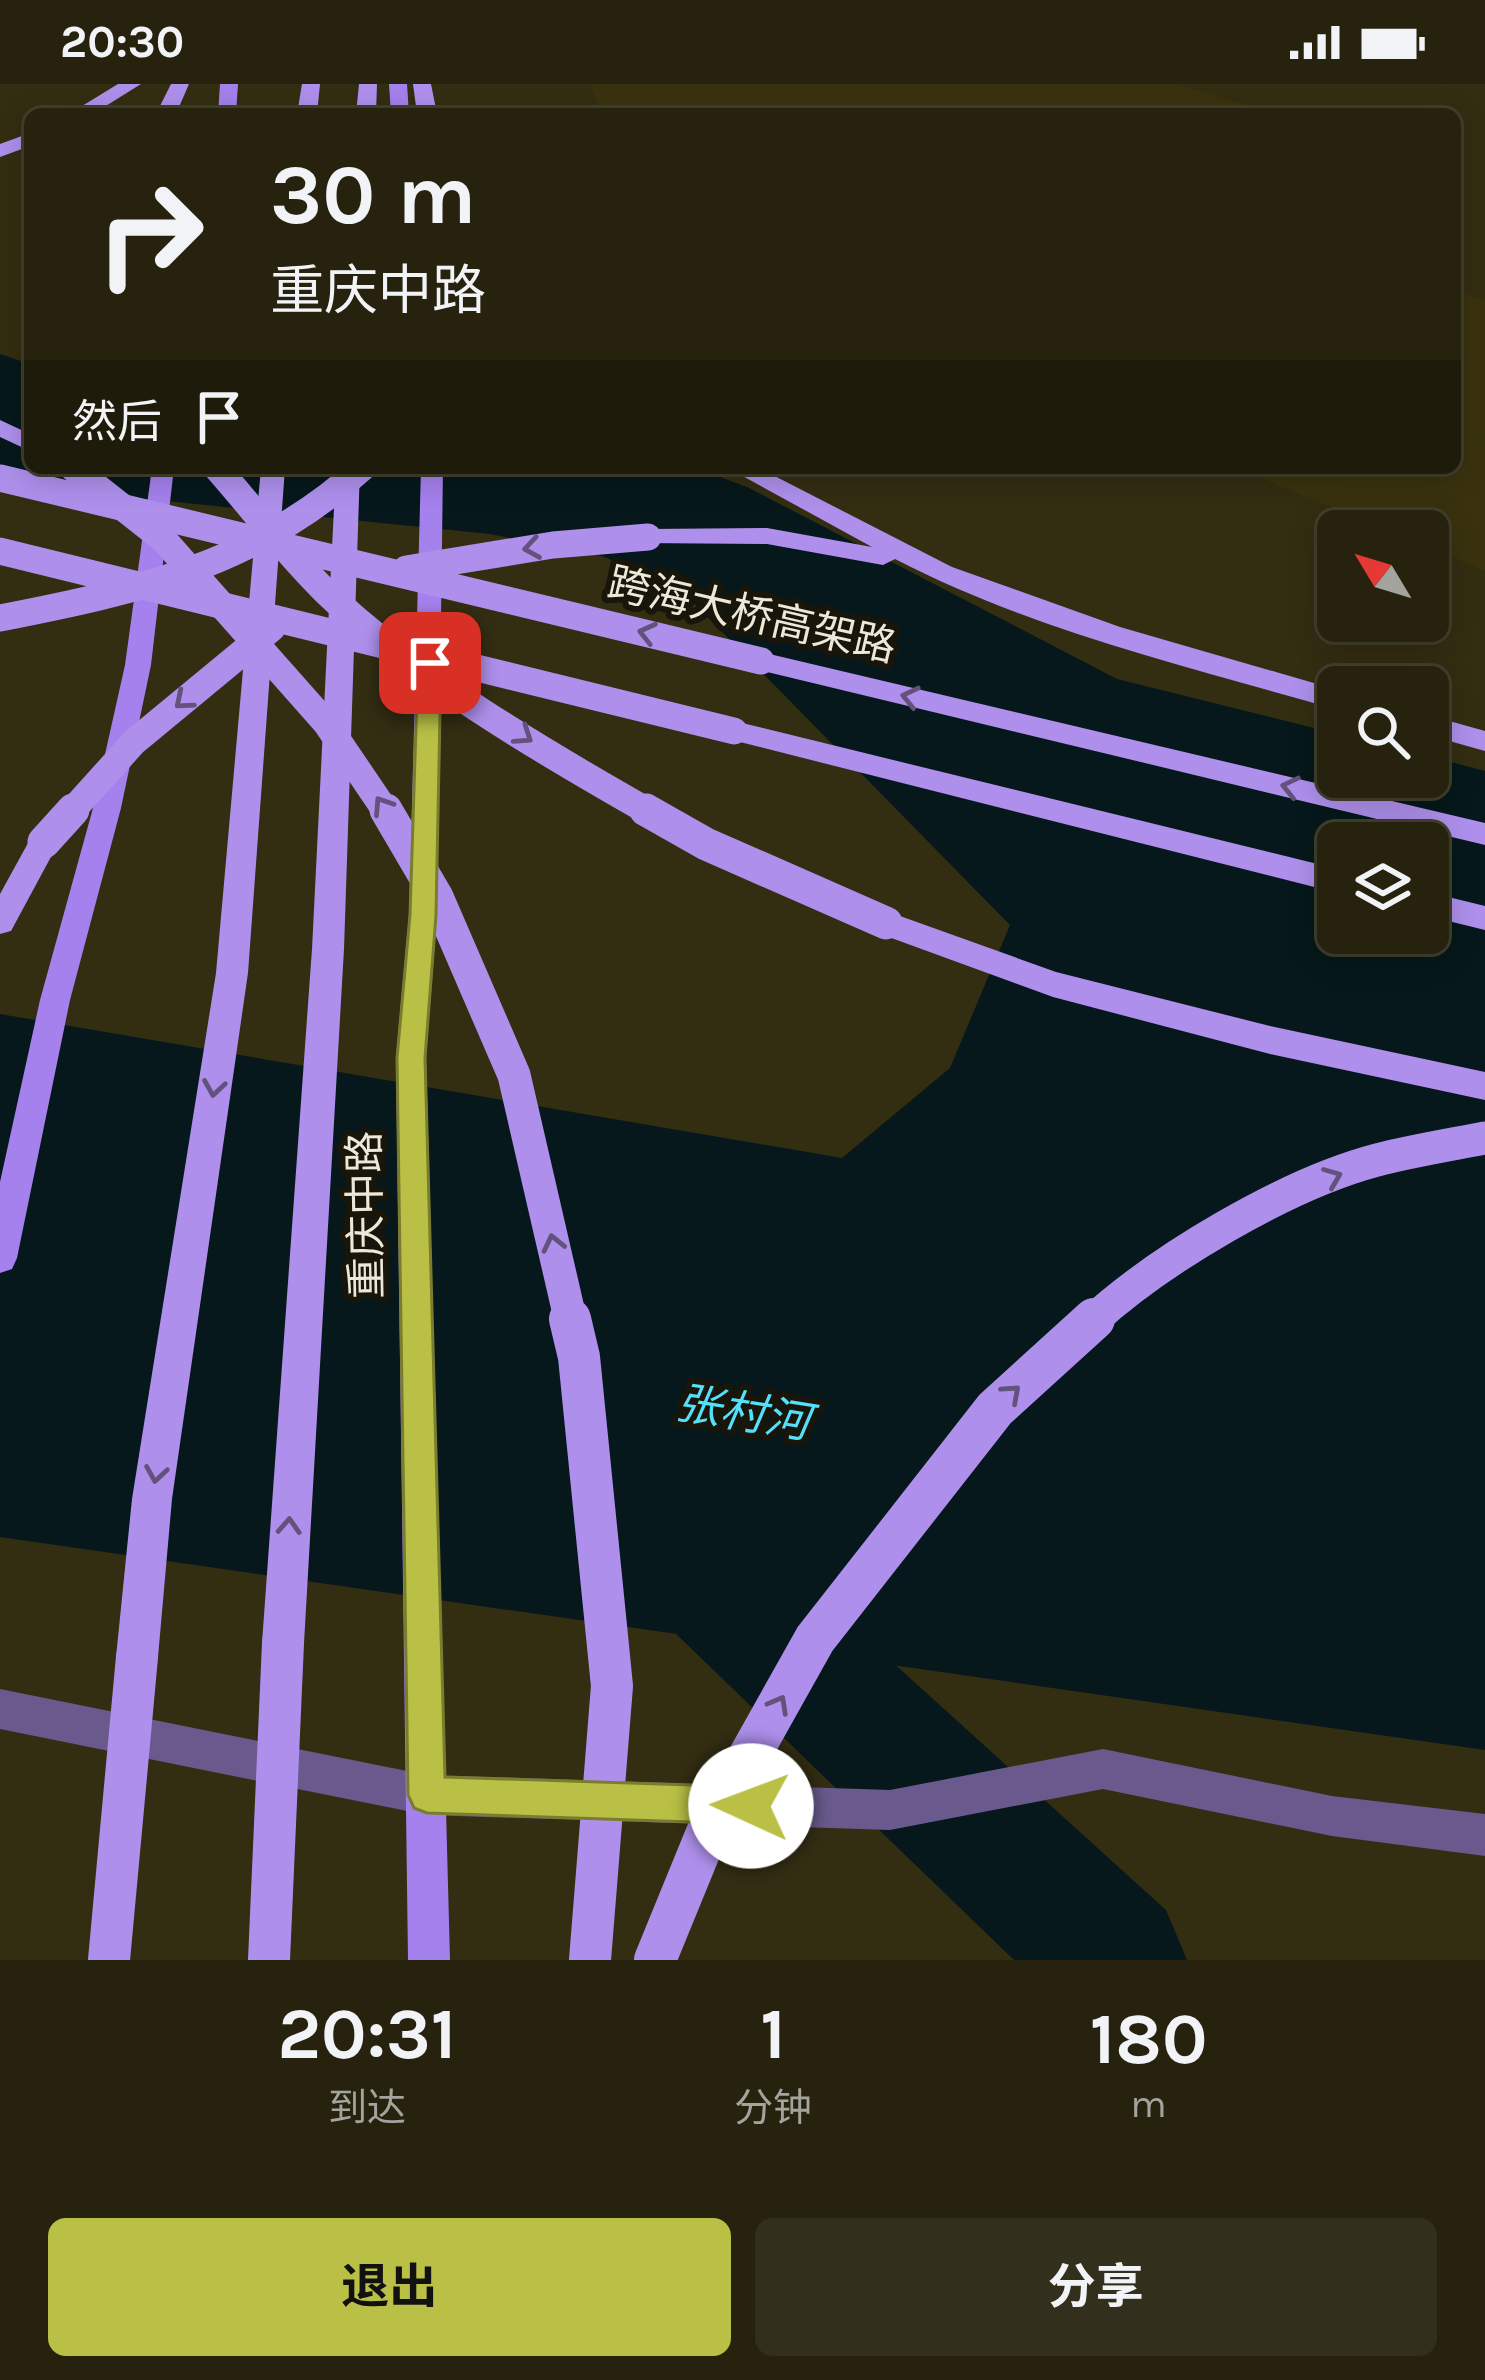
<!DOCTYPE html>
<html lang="zh">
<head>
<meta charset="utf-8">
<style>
	:root { --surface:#26220e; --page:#322f1c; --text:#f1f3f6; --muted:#a4a49e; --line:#423f2e; --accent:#bac045 }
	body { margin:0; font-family:Karla,"Noto Sans SC",sans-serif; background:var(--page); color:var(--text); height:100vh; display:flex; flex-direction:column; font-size:45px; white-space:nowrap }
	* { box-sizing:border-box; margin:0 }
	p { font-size:39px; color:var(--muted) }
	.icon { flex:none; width:66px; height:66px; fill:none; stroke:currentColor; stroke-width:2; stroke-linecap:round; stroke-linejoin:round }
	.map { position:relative; height:1876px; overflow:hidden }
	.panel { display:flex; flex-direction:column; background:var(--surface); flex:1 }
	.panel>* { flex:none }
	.banner { position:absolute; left:24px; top:24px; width:1437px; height:366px; border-radius:18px; box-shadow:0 6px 30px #0003,0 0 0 3px var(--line); background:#26220e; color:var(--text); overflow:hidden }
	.needle { width:78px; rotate:308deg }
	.tools { position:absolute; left:1317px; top:426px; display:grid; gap:24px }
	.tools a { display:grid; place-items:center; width:132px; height:132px; border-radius:18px; background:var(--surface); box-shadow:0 6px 30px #0003,0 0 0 3px var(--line); font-size:60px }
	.pin { position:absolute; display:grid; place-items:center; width:102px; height:102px; color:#fff; margin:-51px; border-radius:24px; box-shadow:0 6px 18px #0006 }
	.me { position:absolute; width:132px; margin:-66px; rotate:272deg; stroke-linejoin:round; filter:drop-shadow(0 0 9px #0008) }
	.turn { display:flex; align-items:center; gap:42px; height:252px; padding:0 48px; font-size:54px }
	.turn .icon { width:156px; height:156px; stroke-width:2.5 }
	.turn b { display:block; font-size:84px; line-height:102px }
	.then { display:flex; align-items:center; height:114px; padding:0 48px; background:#0003; gap:24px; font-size:45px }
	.eta { display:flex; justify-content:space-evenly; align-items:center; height:204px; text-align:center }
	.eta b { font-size:72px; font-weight:700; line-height:84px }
	.cta { display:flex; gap:24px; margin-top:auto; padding:24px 48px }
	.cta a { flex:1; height:138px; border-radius:18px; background:var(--accent); color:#111; font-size:48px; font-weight:700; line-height:138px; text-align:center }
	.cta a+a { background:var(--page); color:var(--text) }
	.status { display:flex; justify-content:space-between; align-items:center; height:84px; padding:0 60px; background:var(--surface); direction:ltr }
	.status svg { height:33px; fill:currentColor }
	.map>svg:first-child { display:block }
	.built { fill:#3a320e }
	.water { fill:#06181b; fill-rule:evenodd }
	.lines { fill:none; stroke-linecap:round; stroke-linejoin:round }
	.river { fill:#06181b; fill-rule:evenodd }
	.minor { fill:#69598d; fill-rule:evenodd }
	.primary { fill:#a581ed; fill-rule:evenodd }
	.trunk { fill:#ae90ec; fill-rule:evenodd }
	.trunk-bridge-far2 { stroke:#ae90ec; stroke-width:27 }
	.trunk-bridge-far1 { stroke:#ae90ec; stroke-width:33 }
	.trunk-bridge { stroke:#ae90ec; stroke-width:42 }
	.oneway { stroke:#63527b }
	.route { fill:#bac045; stroke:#797d2d; stroke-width:3 }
	.labels { text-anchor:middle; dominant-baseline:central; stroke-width:12; stroke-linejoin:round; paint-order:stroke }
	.street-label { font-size:42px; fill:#ece9d9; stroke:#18150a }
	.water-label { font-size:45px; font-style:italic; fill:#53e0fa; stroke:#18150a }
</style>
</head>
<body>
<div class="status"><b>20:30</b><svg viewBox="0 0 49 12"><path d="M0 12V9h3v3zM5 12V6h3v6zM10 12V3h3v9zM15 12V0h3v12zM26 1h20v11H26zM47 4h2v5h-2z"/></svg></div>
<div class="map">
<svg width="1485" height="1876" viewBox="0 0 1485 1876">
	<rect width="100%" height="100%" fill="#332d12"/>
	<!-- built -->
	<g class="built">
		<path d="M590,0H1176L1277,30H601Z"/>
		<path d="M1455,207L1485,216V487L1428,463V447H1389L1236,384H1455Z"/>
	</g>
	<!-- water -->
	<path class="water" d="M0,270L30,280V384H697L749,404L1117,595L1338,650V693H1428V672L1485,687V1666L0,1453V930L842,1074L950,984L1010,841L682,507L602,472L490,450L0,400ZM1338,759H1428V849H1338Z"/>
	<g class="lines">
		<!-- river -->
		<path class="river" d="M717,1441L761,1459L1166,1826L1187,1876H1014L673,1547L655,1503L673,1459Z"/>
		<!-- minor -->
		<path class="minor" d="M0,1605L427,1691L890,1706L1103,1665L1332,1712L1485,1730V1772L1332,1752L1103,1705L890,1746L427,1731L0,1645Z"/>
		<!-- primary -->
		<g class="primary">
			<path d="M220,0H238L236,30H218Z"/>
			<path d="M389,0H407L409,30H391Z"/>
			<path d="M152,384H174L151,581L121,724L70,916L17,1174L12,1185L0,1189V1098L40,916L93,724L125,581Z"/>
			<path d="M421,384H443L437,831L426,974L450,1876H408L396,974L409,831Z"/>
		</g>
		<!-- trunk -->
		<g class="trunk">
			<path d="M118,0H141L93,30H69Z"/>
			<path d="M171,0H189L176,30H156Z"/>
			<path d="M302,0H320L317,30H297Z"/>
			<path d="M359,0H377L376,30H356Z"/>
			<path d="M413,0H431L437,30H417Z"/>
			<path d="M30,49V62L0,73V60Z"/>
			<path d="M0,336L30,350V367L0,353Z"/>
			<path d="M261,384H285L248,889L172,1415L158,1573L152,1588L137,1594L122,1588L116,1573L132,1415L216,889Z"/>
			<path d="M336,384H360L344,865L304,1559L298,1574L283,1580L268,1574L262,1559L312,865Z"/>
			<path d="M728,384H759L952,483L1120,543L1338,606V626C1190,583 1032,546 895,475L883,481L767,460L639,459L635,453L639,447L648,445L767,444L872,463Z"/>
			<path d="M761,568L1485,739V761L751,584L747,577Z"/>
			<path d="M1428,631L1485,647V667L1428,651Z"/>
			<path d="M734,637L1338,785V809L724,654L720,647Z"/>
			<path d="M44,747L55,750L59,758L11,847L0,850V810L33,750Z"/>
			<path d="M1428,808L1485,822V846L1428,832Z"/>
			<path d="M886,827L1056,888L1270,942L1485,988V1016L1270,970L1053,913L875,848L870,839L875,830Z"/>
		</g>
		<!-- trunk-bridge-far2 -->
		<g class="trunk-bridge-far2">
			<path d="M73,384L164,456L326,639L387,729"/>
			<path d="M217,384C253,425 287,470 326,508C412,591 547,670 651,729"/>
			<path d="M0,394L761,577"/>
			<path d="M0,467L734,647"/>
			<path d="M406,485L553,461L648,453"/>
			<path d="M0,534C138,507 255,481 362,384"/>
			<path d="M70,729L134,658L272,544"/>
		</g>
		<!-- trunk-bridge-far1 -->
		<g class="trunk-bridge-far1">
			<path d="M386,726L437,813L514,991L571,1238"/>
			<path d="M646,726L706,760L886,839"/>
			<path d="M44,758L73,726"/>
			<path d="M1091,1238C1160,1175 1286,1100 1377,1076C1412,1067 1449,1061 1485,1054"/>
		</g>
		<!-- trunk-bridge -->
		<g class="trunk-bridge">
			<path d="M570,1235L579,1273L612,1602L590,1876"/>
			<path d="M109,1876L137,1573"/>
			<path d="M269,1876L283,1559"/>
			<path d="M655,1876L709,1744L815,1555L995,1325L1094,1235"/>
		</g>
	</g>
	<!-- one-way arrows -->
	<defs><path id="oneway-chevron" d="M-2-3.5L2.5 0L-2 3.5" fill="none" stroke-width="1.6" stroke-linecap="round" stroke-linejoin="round" transform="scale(3)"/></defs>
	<g class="oneway">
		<use href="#oneway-chevron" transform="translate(532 464) rotate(171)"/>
		<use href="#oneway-chevron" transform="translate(647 549) rotate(-166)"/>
		<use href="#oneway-chevron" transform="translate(910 613) rotate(-167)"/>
		<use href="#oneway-chevron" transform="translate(183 617) rotate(140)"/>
		<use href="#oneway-chevron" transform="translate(524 652) rotate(34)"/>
		<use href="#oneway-chevron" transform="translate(1290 703) rotate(-167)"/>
		<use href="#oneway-chevron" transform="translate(382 721) rotate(-123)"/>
		<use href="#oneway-chevron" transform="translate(214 1004) rotate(99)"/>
		<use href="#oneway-chevron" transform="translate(1333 1093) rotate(-22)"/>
		<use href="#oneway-chevron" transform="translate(553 1159) rotate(-103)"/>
		<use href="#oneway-chevron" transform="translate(1012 1309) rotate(-42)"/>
		<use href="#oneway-chevron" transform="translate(156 1390) rotate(99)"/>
		<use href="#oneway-chevron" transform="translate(289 1442) rotate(-87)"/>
		<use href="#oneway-chevron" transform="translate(779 1620) rotate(-61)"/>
	</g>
	<!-- route -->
	<path class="route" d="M430,571L441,579L436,831L425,974L445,1693L751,1703L764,1709L769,1722L764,1735L751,1740L427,1729L414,1724L408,1711L397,974L410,831L418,579Z"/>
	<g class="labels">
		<!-- street labels -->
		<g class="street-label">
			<text transform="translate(752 531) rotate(13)">跨海大桥高架路</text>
			<text transform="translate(366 1131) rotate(-91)">重庆中路</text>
		</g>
		<!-- water labels -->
		<g class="water-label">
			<text transform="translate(743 1329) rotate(9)">张村河</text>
		</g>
	</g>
</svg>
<div class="tools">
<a><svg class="needle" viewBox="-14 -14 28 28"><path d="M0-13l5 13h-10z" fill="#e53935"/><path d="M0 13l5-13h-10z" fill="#a4a49e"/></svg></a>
<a><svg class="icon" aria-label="search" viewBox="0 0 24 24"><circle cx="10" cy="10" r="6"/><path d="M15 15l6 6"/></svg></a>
<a><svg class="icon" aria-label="layers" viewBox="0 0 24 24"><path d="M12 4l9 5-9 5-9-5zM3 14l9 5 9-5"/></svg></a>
</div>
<div class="pin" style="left:430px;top:579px;background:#d93025"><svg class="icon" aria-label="arrive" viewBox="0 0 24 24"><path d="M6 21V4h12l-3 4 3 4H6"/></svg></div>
<svg class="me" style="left:751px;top:1722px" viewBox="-20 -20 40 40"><circle r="19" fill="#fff"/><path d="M0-13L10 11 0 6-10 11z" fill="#bac045"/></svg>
<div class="banner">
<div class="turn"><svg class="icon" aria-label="right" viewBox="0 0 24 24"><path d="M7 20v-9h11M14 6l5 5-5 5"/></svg><div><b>30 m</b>重庆中路</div></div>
<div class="then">然后<svg class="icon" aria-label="arrive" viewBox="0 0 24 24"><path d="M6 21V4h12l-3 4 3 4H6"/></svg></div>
</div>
</div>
<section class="panel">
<div class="eta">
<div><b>20:31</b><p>到达</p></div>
<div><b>1</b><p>分钟</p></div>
<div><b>180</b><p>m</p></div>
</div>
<div class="cta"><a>退出</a><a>分享</a></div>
</section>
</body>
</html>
